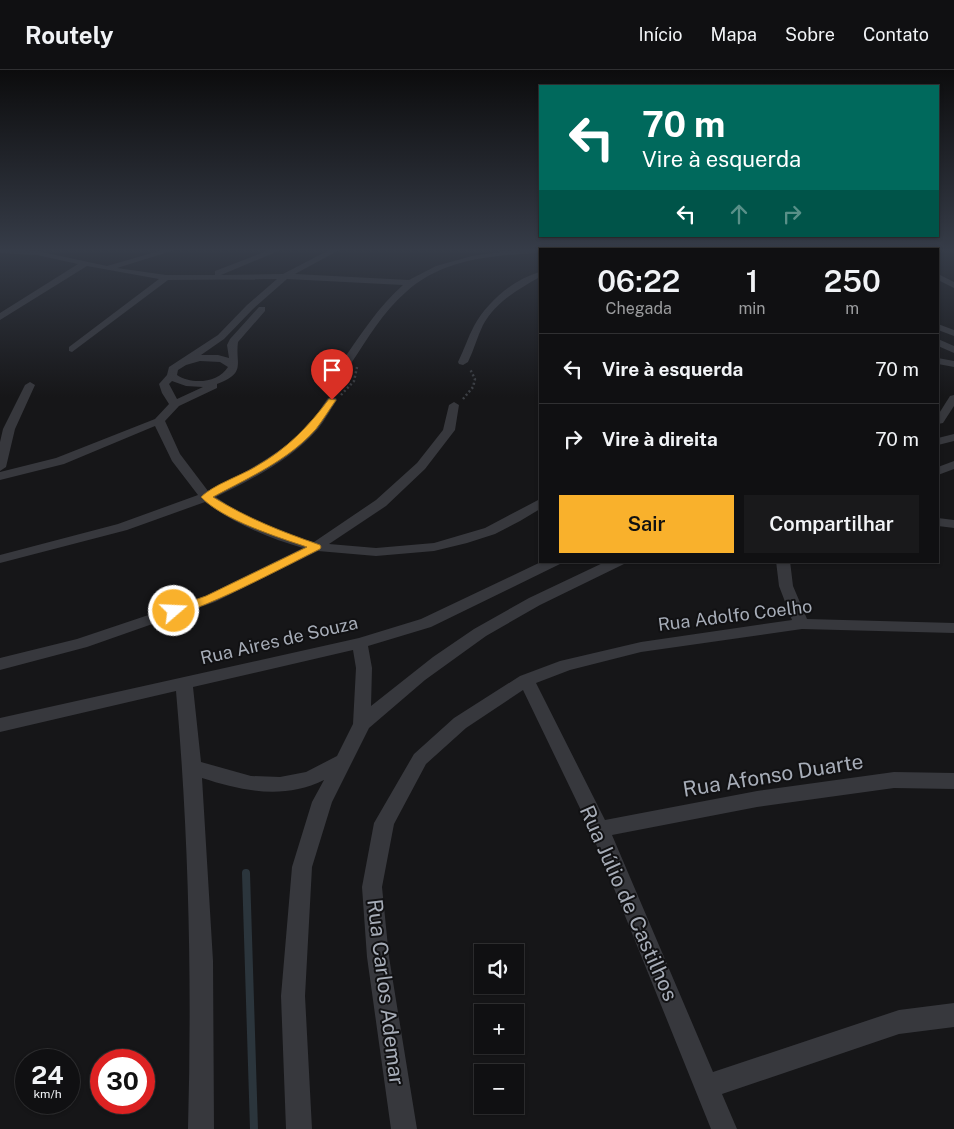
<!DOCTYPE html>
<html lang="pt">
<head>
<meta charset="utf-8">
<style>
	:root { --surface:#101012; --page:#19191b; --text:#f1f3f6; --muted:#9c9d9f; --line:#303032; --accent:#f9b12c }
	body { margin:0; font-family:"Public Sans",sans-serif; background:var(--page); color:var(--text); height:100vh; display:flex; flex-direction:column; font-size:19px; white-space:nowrap }
	* { box-sizing:border-box; margin:0 }
	p { font-size:16px; color:var(--muted) }
	.icon { flex:none; width:28px; height:28px; fill:none; stroke:currentColor; stroke-width:2; stroke-linecap:round; stroke-linejoin:round }
	.map { position:relative; flex:1; overflow:hidden }
	.side { position:absolute; left:539px; top:178px; width:400px; height:315px; display:flex; flex-direction:column; background:var(--surface); border-radius:0px; box-shadow:0 1px 4px #0004,0 0 0 1px var(--line) }
	.side>* { flex:none }
	.banner { position:absolute; left:539px; top:15px; width:400px; height:152px; border-radius:0px; box-shadow:0 1px 4px #0004,0 0 0 1px var(--line); background:#00695c; color:#fff; overflow:hidden }
	.tools { position:absolute; left:474px; top:874px; display:grid; gap:10px }
	.tools a { display:grid; place-items:center; width:50px; height:50px; border-radius:0px; background:var(--surface); box-shadow:0 1px 4px #0004,0 0 0 1px var(--line); font-size:25px }
	.speed { position:absolute; left:15px; top:979px; display:flex; gap:10px; font-size:25px; font-weight:700; text-align:center }
	.speed>* { display:grid; place-content:center; width:65px; height:65px; border-radius:50%; background:var(--surface); box-shadow:0 1px 4px #0004,0 0 0 1px var(--line); line-height:1 }
	.speed small { font-size:12px; font-weight:400 }
	.speed .limit { border:8px solid #d22; background:#fff; color:#111 }
	.pin { position:absolute; display:grid; place-items:center; width:42px; height:42px; color:#fff; margin:-51px -21px; border-radius:50% 50% 50% 0; rotate:-45deg; box-shadow:0 0 5px #0007 }
	.pin .icon { rotate:45deg }
	.me { position:absolute; width:55px; margin:-28px; rotate:71deg; stroke-linejoin:round; filter:drop-shadow(0 0 4px #0008) }
	.turn { display:flex; align-items:center; gap:18px; height:105px; padding:0 20px; font-size:22px }
	.turn .icon { width:65px; height:65px; stroke-width:2.5 }
	.turn b { display:block; font-size:35px; line-height:42px }
	.lanes { display:flex; align-items:center; height:48px; padding:0 20px; background:#0003; justify-content:center; gap:25px; direction:ltr }
	.lanes .off { opacity:.35 }
	.eta { display:flex; justify-content:space-evenly; align-items:center; height:85px; text-align:center }
	.eta b { font-size:30px; font-weight:600; line-height:35px }
	.primary-button { display:flex; gap:10px; margin-top:auto; padding:10px 20px }
	.primary-button a { flex:1; height:58px; border-radius:0px; background:var(--accent); color:#111; font-size:20px; font-weight:600; line-height:58px; text-align:center }
	.primary-button a+a { background:var(--page); color:var(--text) }
	ul { padding:0; list-style:none }
	li { display:flex; align-items:center; gap:15px; height:70px; padding:0 20px; border-top:1px solid var(--line) }
	li div { flex:1 }
	li b { display:block; font-size:19px }
	li em { font-style:normal }
	header { display:flex; align-items:center; gap:30px; box-sizing:border-box; height:70px; padding:0 25px; background:var(--surface); border-bottom:1px solid var(--line) }
	header strong { font-size:24px }
	nav { display:flex; gap:28px; margin-inline-start:auto; font-size:18px }
	.map>svg:first-child { display:block }
	.lines { fill:none; stroke-linecap:round; stroke-linejoin:round }
	.stream { stroke:#2b353c; stroke-width:8 }
	.path { stroke:#3c3f44; stroke-width:2.5; stroke-dasharray:2 2.5; stroke-linecap:butt }
	.street { fill:#37383d; fill-rule:evenodd }
	.route { fill:#f9b12c; stroke:#a2731d }
	.labels { text-anchor:middle; dominant-baseline:central; stroke-width:4; stroke-linejoin:round; paint-order:stroke }
	.street-label { font-size:18px; fill:#a7adb8; stroke:#111113 }
	.near-street-label { font-size:21px; fill:#a7adb8; stroke:#111113 }
</style>
</head>
<body>
<header>
<strong>Routely</strong>
<nav><a>Início</a><a>Mapa</a><a>Sobre</a><a>Contato</a></nav>
</header>
<div class="map">
<svg width="954" height="1059" viewBox="0 0 954 1059">
	<rect width="100%" height="100%" fill="#161618"/>
	<g class="lines">
		<!-- stream -->
		<path class="stream" d="M246,803L254,1059"/>
		<!-- path -->
		<g class="path">
			<path d="M341,325L354,311L357,297"/>
			<path d="M463,329L473,317L475,309L470,299"/>
		</g>
		<!-- street -->
		<g class="street">
			<path d="M0,179L37,181L107,196L166,179H178L117,198L166,205H215V201L272,179H283L221,205L283,204L331,179H341L295,204L409,210L436,196L472,186L507,181L540,179V183C493,185 442,189 406,222C383,242 368,268 352,292L348,293L343,290C361,264 379,236 403,215L287,209L253,239L224,269L201,285H218L229,288L227,275L230,269L259,237H265V241L238,272C235,294 247,303 217,314V318L179,336L165,351L180,384L208,421C244,403 279,385 308,356C316,348 321,337 328,328H336L337,330C331,339 325,350 318,359C291,390 252,409 216,427C244,447 280,464 314,472L376,430L417,393L443,360L449,335L454,332L459,335L455,360L425,399L386,436L329,474L376,478L434,473L485,458L540,429V439L520,451L495,464L467,473L434,481L376,486L318,481L215,532L87,577L0,600V588L77,569L205,526L303,478C270,469 233,453 205,432L127,460L0,493V485L118,454L198,425L172,391L155,356L64,394L0,410V402L56,388L155,349L169,334L162,323L159,314L167,305L169,297L218,265L247,235L277,209L168,210L72,282L69,281V277L159,209L87,196L0,250V243L78,194L37,185L0,183ZM200,291L220,292L228,297C218,313 192,315 177,305L178,300L186,295ZM172,311L186,316L203,317L177,329L169,314Z"/>
			<path d="M540,202V207C518,219 495,233 483,255C477,267 474,280 468,292L463,295L459,294L458,292C464,280 468,267 474,256C487,232 514,209 540,202Z"/>
			<path d="M938,204L954,212V218L938,210Z"/>
			<path d="M938,254L954,260V266L938,260Z"/>
			<path d="M938,269L954,276V283L938,276Z"/>
			<path d="M938,288L954,291V297L938,294Z"/>
			<path d="M30,312L35,315L15,359L6,397L0,401V372L3,359L25,315Z"/>
			<path d="M954,325V336L943,353L938,354V345L950,326Z"/>
			<path d="M954,364V371L938,375V368Z"/>
			<path d="M954,391V399L938,405V397Z"/>
			<path d="M938,448L954,450V458L938,456Z"/>
			<path d="M543,491H562L560,494L431,557L368,576L372,598L371,636L433,587L474,559L529,528L607,491H626L624,494L540,535L486,566L425,610L369,658L332,732L312,797L305,926L312,1059H286L281,926L292,797L312,732L324,710C283,730 243,721 202,708L213,891L214,1059H188C192,913 189,767 176,621L0,662V648L359,568L421,549ZM353,580L356,598L353,654L337,686L306,702L280,707L251,706L201,692L193,617Z"/>
			<path d="M776,491H790L793,516L807,549L954,553V563L802,559L641,582L570,600L536,613L605,750L757,721L894,702L954,703V719L894,718L757,737L612,765L713,1002L899,940L954,933V957L899,964L722,1024L737,1059H711L590,759L523,620L466,658L426,694L394,754L382,817L389,887L417,1059H391L367,887L362,817L374,753L414,684L454,648L520,606L560,591L641,572L792,550L779,516Z"/>
		</g>
	</g>
	<!-- sky -->
	<linearGradient id="sky" x2="0" y2="1"><stop stop-color="#0c0c0d"/><stop offset="0.55" stop-color="#363c48"/><stop offset="1" stop-color="#363c48" stop-opacity="0"/></linearGradient>
	<rect width="954" height="327" fill="url(#sky)"/>
	<!-- route -->
	<path class="route" d="M329,329L336,330C329,340 323,350 316,359C289,390 248,408 213,427C249,449 280,461 320,475L321,477L320,479C297,490 188,549 169,544L168,541L169,539L206,526L307,477C277,467 223,450 201,427C213,415 240,406 255,397C287,379 308,357 329,329Z"/>
	<g class="labels">
		<!-- street labels -->
		<g class="street-label">
			<text transform="translate(735 545) rotate(-7)">Rua Adolfo Coelho</text>
			<text transform="translate(279 570) rotate(-13)">Rua Aires de Souza</text>
		</g>
		<!-- near-street labels -->
		<g class="near-street-label">
			<text transform="translate(773 705) rotate(-9)">Rua Afonso Duarte</text>
			<text transform="translate(629 833) rotate(66)">Rua Júlio de Castilhos</text>
			<text transform="translate(386 922) rotate(83)">Rua Carlos Ademar</text>
		</g>
	</g>
</svg>
<div class="tools">
<a><svg class="icon" aria-label="sound" viewBox="0 0 24 24"><path d="M4 9h4l5-4v14l-5-4H4zM17 9q2 3 0 6"/></svg></a>
<a>+</a>
<a>−</a>
</div>
<div class="speed"><div>24<small>km/h</small></div><div class="limit">30</div></div>
<div class="pin" style="left:332px;top:330px;background:#d93025"><svg class="icon" aria-label="arrive" viewBox="0 0 24 24"><path d="M6 21V4h12l-3 4 3 4H6"/></svg></div>
<svg class="me" style="left:174px;top:541px" viewBox="-20 -20 40 40"><circle r="17" fill="#f9b12c" stroke="#fff" stroke-width="3"/><path d="M0-11L8 9 0 5-8 9z" fill="#fff"/></svg>
<div class="banner">
<div class="turn"><svg class="icon" aria-label="left" viewBox="0 0 24 24"><path d="M17 20v-9H6M10 6l-5 5 5 5"/></svg><div><b>70 m</b>Vire à esquerda</div></div>
<div class="lanes"><svg class="icon" aria-label="left" viewBox="0 0 24 24"><path d="M17 20v-9H6M10 6l-5 5 5 5"/></svg><svg class="icon off" aria-label="ahead" viewBox="0 0 24 24"><path d="M12 20V5M6 11l6-6 6 6"/></svg><svg class="icon off" aria-label="right" viewBox="0 0 24 24"><path d="M7 20v-9h11M14 6l5 5-5 5"/></svg></div>
</div>
<section class="side">
<div class="eta">
<div><b>06:22</b><p>Chegada</p></div>
<div><b>1</b><p>min</p></div>
<div><b>250</b><p>m</p></div>
</div>
<ul>
<li><svg class="icon" aria-label="left" viewBox="0 0 24 24"><path d="M17 20v-9H6M10 6l-5 5 5 5"/></svg><div><b>Vire à esquerda</b></div><em>70 m</em></li>
<li><svg class="icon" aria-label="right" viewBox="0 0 24 24"><path d="M7 20v-9h11M14 6l5 5-5 5"/></svg><div><b>Vire à direita</b></div><em>70 m</em></li>
</ul>
<div class="primary-button"><a>Sair</a><a>Compartilhar</a></div>
</section>
</div>
</body>
</html>
